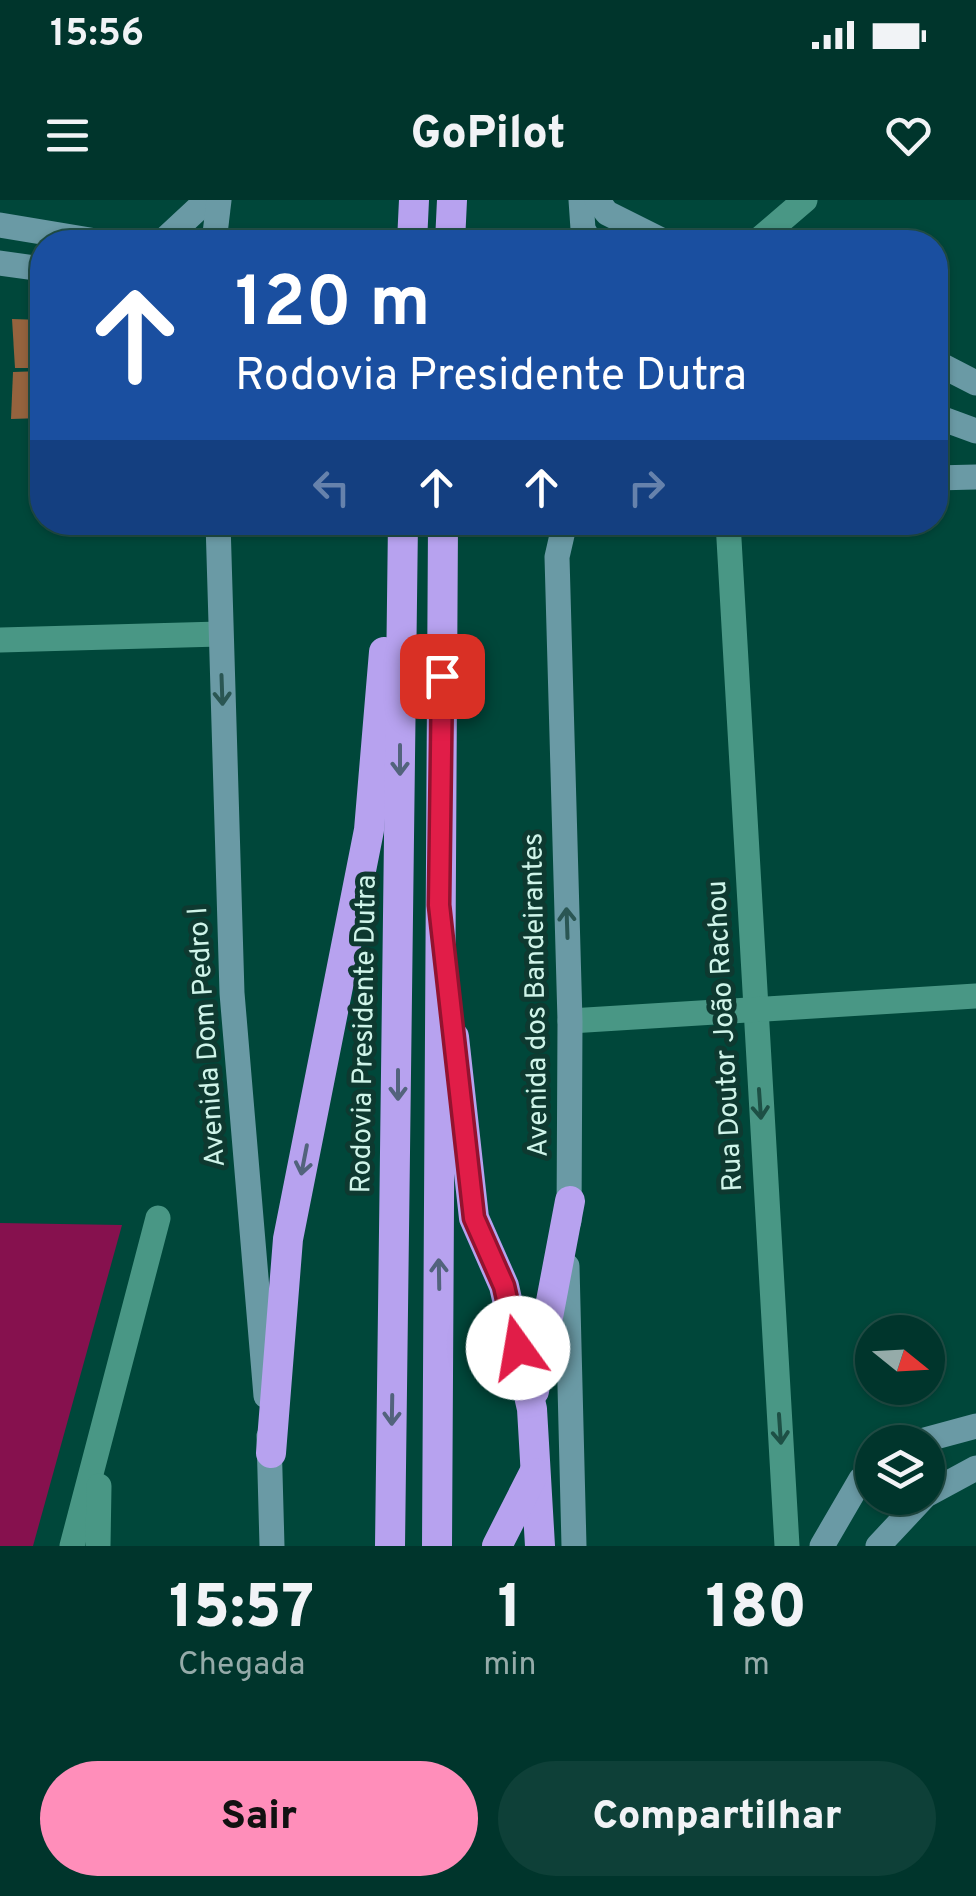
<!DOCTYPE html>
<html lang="pt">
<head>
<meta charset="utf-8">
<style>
	:root { --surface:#00352c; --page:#0e4038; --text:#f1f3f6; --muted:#95aba9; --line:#225048; --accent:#ff8eba }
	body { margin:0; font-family:Overpass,sans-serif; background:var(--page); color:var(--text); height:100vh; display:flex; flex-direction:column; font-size:38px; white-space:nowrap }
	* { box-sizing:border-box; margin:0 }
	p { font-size:32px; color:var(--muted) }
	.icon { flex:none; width:55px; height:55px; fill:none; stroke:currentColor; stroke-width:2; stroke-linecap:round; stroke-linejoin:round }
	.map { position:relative; height:1346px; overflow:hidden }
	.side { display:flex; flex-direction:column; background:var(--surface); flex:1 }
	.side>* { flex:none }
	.banner { position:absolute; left:30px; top:30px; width:918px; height:305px; border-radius:40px; box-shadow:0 2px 8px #0004,0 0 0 2px var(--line); background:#1a4fa0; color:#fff; overflow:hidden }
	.needle { width:65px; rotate:108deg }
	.buttons { position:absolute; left:855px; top:1115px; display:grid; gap:20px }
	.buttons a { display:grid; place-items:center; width:90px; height:90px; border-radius:50%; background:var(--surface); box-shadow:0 2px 8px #0004,0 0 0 2px var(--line); font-size:50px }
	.pin { position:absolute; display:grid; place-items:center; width:85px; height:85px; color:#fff; margin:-42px; border-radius:20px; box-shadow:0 5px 15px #0006 }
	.me { position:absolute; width:110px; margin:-55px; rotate:347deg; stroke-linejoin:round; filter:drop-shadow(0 0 8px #0008) }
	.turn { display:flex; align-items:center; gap:35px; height:210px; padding:0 40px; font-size:45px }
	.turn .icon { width:130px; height:130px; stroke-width:2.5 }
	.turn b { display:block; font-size:70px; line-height:85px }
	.lanes { display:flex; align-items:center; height:95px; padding:0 40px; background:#0003; justify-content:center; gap:50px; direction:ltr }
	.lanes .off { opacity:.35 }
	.eta { display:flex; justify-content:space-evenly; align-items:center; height:170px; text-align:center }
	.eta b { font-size:60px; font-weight:800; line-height:70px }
	.button { display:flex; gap:20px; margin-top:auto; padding:20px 40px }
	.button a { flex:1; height:115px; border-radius:60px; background:var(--accent); color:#111; font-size:40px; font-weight:800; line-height:115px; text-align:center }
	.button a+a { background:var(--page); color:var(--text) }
	.status { display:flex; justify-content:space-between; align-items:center; height:70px; padding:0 50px; background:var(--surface); direction:ltr }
	.status svg { height:28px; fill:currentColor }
	header { display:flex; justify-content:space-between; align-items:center; height:130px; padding:0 40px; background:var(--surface); font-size:45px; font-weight:800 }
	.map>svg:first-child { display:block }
	.green { fill:#86114e }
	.building { fill:#95633e }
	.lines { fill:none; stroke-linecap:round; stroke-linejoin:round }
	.minor { stroke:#499785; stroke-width:25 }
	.secondary { stroke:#6a9aa5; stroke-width:25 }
	.motorway { stroke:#b7a2ef; stroke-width:30 }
	.oneway { stroke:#2a5653 }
	.oneway2 { stroke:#52637c }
	.oneway3 { stroke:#1d5045 }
	.route-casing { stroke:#92132f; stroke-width:25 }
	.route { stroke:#e11d48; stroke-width:18 }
	.labels { text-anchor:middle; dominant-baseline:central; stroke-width:10; stroke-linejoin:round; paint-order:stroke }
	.street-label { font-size:28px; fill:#cff4e9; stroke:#0e3930 }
</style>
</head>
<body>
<div class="status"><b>15:56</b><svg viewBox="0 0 49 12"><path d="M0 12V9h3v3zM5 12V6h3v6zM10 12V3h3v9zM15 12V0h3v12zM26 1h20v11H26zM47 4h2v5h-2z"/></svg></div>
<header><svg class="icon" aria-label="menu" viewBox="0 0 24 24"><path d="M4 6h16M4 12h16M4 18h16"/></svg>GoPilot<svg class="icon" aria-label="heart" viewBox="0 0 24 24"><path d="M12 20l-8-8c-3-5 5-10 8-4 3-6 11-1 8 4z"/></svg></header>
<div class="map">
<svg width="976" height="1346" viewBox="0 0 976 1346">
	<rect width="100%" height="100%" fill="#00473a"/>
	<!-- green -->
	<path class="green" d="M0,1023L122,1025L33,1346H0Z"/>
	<!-- building -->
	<g class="building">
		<path d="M12,119L42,120V168H15Z"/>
		<path d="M42,171V218L11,219L13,172Z"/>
	</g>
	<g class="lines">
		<!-- minor -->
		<g class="minor">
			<path d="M756,42L805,0"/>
			<path d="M728,322L787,1346"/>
			<path d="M0,440L220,434"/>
			<path d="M570,821L976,796"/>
			<path d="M72,1346L158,1018"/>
			<path d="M98,1346L99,1286"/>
		</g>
		<!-- secondary -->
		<g class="secondary">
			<path d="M581,0L583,29L590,42"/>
			<path d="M597,0L607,13L665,42"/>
			<path d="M0,25L102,42"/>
			<path d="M162,42L207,0"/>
			<path d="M214,42L219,0"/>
			<path d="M0,63L42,69"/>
			<path d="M935,162L976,183"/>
			<path d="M935,216L976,231"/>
			<path d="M935,278L976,277"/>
			<path d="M218,322L232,793L266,1196"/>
			<path d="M565,322L557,357L570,821L569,1021"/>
			<path d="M567,1066L574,1346"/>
			<path d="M269,1236L272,1346"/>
			<path d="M917,1242L976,1226"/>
			<path d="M928,1294L976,1268"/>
			<path d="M822,1346L861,1279L872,1271"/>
			<path d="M878,1346L923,1298"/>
		</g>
		<!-- motorway -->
		<g class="motorway">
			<path d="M412,42L414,0"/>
			<path d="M450,42L452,0"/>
			<path d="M454,837L474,1018L504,1086L532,1209L540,1346"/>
			<path d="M534,1191L570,1001"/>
			<path d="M271,1253L288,1039L369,630L384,452"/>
			<path d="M390,1346L403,322"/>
			<path d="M437,1346L443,322"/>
			<path d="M497,1346L534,1273"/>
		</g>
	</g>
	<!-- one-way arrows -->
	<defs><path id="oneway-shaft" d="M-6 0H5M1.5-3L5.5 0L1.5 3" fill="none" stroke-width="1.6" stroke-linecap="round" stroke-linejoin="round" transform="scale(2.5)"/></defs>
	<g class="oneway">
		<use href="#oneway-shaft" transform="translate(222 490) rotate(88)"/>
		<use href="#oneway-shaft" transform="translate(567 723) rotate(-92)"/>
	</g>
	<g class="oneway2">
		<use href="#oneway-shaft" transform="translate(400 560) rotate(90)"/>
		<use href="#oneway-shaft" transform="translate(398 885) rotate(90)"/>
		<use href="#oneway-shaft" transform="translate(304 960) rotate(101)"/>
		<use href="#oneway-shaft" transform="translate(439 1074) rotate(-91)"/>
		<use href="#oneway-shaft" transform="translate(392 1210) rotate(91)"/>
	</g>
	<g class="oneway3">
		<use href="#oneway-shaft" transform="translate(760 904) rotate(86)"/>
		<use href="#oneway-shaft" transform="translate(780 1229) rotate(86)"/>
	</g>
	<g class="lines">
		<!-- route casing -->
		<g class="route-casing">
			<path id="route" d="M442,476L439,705L474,1018L504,1086L518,1148"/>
		</g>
		<!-- route -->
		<use href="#route" class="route"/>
	</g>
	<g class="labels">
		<!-- street labels -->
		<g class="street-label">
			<text transform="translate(537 795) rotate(-91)">Avenida dos Bandeirantes</text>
			<text transform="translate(365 834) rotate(-89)">Rodovia Presidente Dutra</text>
			<text transform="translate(726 836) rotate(-93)">Rua Doutor João Rachou</text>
			<text transform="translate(208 837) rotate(-94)">Avenida Dom Pedro I</text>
		</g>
	</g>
</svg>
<div class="buttons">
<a><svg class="needle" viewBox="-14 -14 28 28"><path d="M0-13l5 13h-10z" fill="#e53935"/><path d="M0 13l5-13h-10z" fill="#95aba9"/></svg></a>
<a><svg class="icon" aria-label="layers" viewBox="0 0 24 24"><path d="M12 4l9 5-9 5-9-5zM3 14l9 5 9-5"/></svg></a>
</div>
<div class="pin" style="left:442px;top:476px;background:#d93025"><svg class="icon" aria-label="arrive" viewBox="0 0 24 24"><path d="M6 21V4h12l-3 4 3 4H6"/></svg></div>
<svg class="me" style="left:518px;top:1148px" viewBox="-20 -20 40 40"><circle r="19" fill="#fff"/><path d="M0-13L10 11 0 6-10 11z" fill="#e11d48"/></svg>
<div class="banner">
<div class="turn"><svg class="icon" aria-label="ahead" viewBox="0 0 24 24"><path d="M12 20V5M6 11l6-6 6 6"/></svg><div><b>120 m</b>Rodovia Presidente Dutra</div></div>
<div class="lanes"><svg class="icon off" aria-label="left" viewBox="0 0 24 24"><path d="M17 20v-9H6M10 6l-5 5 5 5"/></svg><svg class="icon" aria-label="ahead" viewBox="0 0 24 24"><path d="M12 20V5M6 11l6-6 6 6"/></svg><svg class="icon" aria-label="ahead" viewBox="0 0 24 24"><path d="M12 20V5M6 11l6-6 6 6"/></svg><svg class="icon off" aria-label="right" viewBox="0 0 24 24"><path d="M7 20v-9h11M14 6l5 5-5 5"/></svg></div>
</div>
</div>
<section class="side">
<div class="eta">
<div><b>15:57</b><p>Chegada</p></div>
<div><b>1</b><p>min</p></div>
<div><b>180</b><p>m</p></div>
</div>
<div class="button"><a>Sair</a><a>Compartilhar</a></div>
</section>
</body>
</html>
